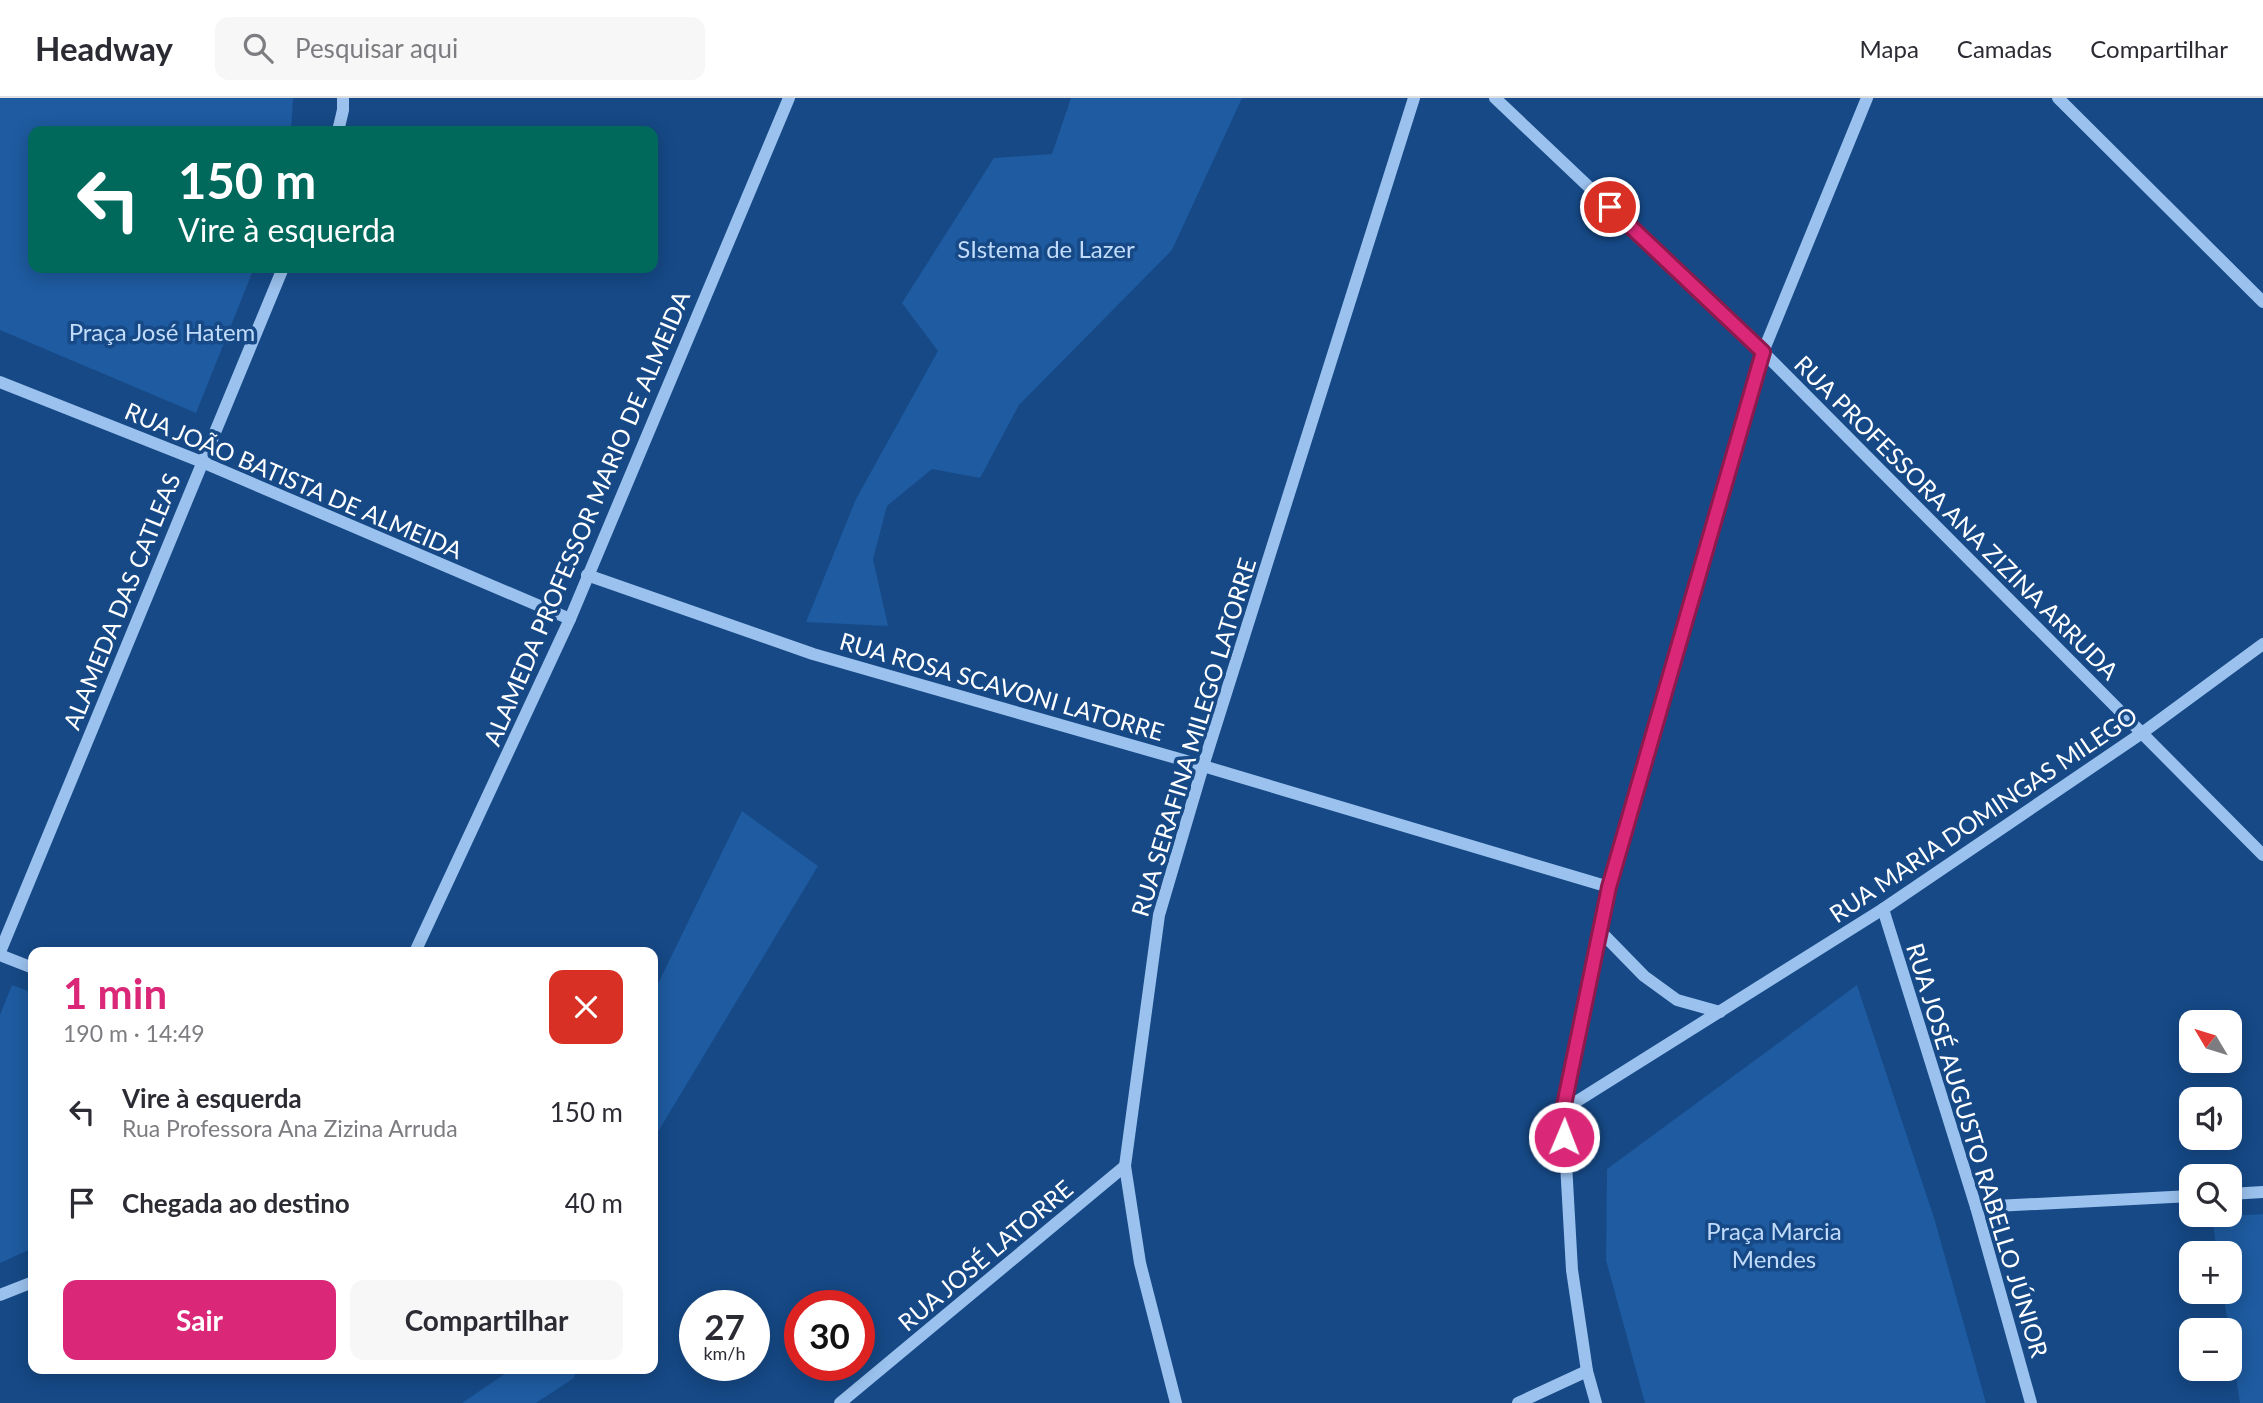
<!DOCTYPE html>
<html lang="pt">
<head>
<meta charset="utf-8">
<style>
	:root { --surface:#fff; --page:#f7f7f7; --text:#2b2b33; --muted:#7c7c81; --line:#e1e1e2; --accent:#db2777 }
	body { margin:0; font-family:Lato,sans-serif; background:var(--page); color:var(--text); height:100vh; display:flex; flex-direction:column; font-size:26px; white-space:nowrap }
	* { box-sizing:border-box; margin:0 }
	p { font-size:23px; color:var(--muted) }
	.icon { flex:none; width:38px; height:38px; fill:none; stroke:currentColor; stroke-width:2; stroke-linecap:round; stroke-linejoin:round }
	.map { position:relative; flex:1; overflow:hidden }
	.details { position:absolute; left:28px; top:849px; width:630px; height:427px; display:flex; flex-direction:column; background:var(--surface); border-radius:14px; box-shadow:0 4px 18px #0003 }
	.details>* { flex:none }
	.banner { position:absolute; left:28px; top:28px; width:630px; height:147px; border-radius:14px; box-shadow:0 4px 18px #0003; background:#00695c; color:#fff; overflow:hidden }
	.needle { width:46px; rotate:308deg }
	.fabs { position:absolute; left:2179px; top:912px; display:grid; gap:14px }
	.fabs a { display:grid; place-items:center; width:63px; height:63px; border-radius:14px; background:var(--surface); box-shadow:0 4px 18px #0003; font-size:35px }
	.speed { position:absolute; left:679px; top:1192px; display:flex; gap:14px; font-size:35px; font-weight:700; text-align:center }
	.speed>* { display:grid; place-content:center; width:91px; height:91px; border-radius:50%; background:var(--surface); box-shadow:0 4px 18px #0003; line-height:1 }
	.speed small { font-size:18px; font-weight:400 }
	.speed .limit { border:10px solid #d22; background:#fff; color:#111 }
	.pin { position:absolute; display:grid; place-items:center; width:60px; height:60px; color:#fff; margin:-30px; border:4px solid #fff; border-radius:50%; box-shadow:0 2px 7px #0007 }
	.me { position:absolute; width:77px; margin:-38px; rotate:1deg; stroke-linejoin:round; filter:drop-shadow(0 0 5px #0008) }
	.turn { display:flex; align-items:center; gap:24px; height:147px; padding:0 35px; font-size:32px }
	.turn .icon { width:91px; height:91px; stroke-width:2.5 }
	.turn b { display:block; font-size:49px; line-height:60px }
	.round { display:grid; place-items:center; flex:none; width:74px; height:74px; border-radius:14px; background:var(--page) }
	.summary { display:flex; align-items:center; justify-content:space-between; height:119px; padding:0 35px }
	h1 { font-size:42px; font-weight:700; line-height:52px; color:var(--accent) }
	.action { display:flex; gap:14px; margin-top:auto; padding:14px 35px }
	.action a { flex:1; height:80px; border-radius:14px; background:var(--accent); color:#fff; font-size:28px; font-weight:700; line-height:80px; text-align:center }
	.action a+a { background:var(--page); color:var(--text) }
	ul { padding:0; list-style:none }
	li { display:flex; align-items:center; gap:21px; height:91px; padding:0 35px }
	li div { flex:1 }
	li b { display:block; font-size:26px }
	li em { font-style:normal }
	header { display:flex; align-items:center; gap:42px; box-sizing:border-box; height:98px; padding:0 35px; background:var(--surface); border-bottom:2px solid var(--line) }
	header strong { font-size:33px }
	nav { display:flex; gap:38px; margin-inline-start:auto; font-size:24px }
	.search { width:490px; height:63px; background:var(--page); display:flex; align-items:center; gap:18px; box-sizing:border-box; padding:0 24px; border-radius:14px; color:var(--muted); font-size:26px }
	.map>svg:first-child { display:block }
	.green { fill:#1e5ba0 }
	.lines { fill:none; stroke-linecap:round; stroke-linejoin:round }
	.minor { stroke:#9bc2ee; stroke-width:12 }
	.route-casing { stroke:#8e194d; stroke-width:18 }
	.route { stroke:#db2777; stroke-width:12 }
	.labels { text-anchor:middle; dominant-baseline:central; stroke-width:7; stroke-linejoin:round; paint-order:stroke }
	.park-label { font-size:24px; fill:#c1dcfa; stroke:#164986 }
	.street-label { font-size:24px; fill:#fff; stroke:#164986 }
</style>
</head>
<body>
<header>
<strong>Headway</strong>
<div class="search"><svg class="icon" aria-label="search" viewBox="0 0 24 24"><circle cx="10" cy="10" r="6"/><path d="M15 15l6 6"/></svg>Pesquisar aqui</div>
<nav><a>Mapa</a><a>Camadas</a><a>Compartilhar</a></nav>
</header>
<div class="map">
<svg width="2263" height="1305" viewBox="0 0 2263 1305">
	<rect width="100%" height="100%" fill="#164986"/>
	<!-- green -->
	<g class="green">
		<path d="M0,0H293L291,33H33V170H254L196,315L0,232Z"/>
		<path d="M1071,0H1242L1172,152L1019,307L980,380L932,371L887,408L873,461L888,528L806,524L856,401L938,253L902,205L994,60L1052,56Z"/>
		<path d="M742,713L818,768L653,1042V896Z"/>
		<path d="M12,887L33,895V1150L0,1165V917Z"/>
		<path d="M1857,887L1935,1123L1986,1305H1645L1606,1162L1607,1071Z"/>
		<path d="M2263,1116V1305H2240L2223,1194H2230V1155H2217L2212,1119Z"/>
		<path d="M512,1271V1270L576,1271L574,1280L536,1305H462Z"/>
	</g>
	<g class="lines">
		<!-- minor -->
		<g class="minor">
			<path d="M1495,0L1763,254L2263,757"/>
			<path d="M2058,0L2263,204"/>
			<path d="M338,33L343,12V0"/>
			<path d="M0,284L202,364L570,521"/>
			<path d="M587,477L813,556L1183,662L1609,789"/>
			<path d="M1883,811L1976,1109L2031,1305"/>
			<path d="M1600,833L1644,878L1677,902L1720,914"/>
			<path d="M0,854L283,170"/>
			<path d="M415,854L570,521L789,0"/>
			<path d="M0,857L33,870"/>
			<path d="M1563,1012L1883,811L2142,635L2263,546"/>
			<path d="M2230,1096L2263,1094"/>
			<path d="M1976,1109L2191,1098"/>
			<path d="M0,1197L33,1184"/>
			<path d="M840,1305L1125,1068"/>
			<path d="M1176,1305L1140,1165L1125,1068L1159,817L1203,668L1414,0"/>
			<path d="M1518,1305L1587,1273"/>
			<path d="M1596,1305L1587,1273L1572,1172L1563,1012L1609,789L1763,254L1867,0"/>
		</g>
	</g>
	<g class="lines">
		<!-- route casing -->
		<g class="route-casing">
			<path id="route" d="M1564,1039L1563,1012L1609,789L1763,254L1610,109"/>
		</g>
		<!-- route -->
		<use href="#route" class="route"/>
	</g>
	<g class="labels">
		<!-- park labels -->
		<g class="park-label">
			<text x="1046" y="150">SIstema de Lazer</text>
			<text x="162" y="233">Praça José Hatem</text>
			<text x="1774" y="1132">Praça Marcia<tspan x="1774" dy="28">Mendes</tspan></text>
		</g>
		<!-- street labels -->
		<g class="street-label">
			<text transform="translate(294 382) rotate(23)">RUA JOÃO BATISTA DE ALMEIDA</text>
			<text transform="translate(1957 419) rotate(45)">RUA PROFESSORA ANA ZIZINA ARRUDA</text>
			<text transform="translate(586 420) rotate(-67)">ALAMEDA PROFESSOR MARIO DE ALMEIDA</text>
			<text transform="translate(121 503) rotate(-68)">ALAMEDA DAS CATLEAS</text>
			<text transform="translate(1002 588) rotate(16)">RUA ROSA SCAVONI LATORRE</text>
			<text transform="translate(1193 639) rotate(-73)">RUA SERAFINA MILEGO LATORRE</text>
			<text transform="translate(1983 716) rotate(-34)">RUA MARIA DOMINGAS MILEGO</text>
			<text transform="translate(1978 1052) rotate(73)">RUA JOSÉ AUGUSTO RABELLO JÚNIOR</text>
			<text transform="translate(985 1157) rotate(-40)">RUA JOSÉ LATORRE</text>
		</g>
	</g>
</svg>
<div class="fabs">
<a><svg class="needle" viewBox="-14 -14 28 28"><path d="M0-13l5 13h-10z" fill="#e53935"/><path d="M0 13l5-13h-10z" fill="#7c7c81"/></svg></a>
<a><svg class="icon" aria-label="sound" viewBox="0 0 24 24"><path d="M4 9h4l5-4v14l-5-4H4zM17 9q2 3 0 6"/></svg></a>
<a><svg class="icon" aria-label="search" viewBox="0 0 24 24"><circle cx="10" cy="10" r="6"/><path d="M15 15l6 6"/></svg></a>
<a>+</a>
<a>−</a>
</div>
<div class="speed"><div>27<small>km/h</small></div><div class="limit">30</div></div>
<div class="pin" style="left:1610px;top:109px;background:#d93025"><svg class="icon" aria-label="arrive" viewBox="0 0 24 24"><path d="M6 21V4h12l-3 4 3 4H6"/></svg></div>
<svg class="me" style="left:1564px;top:1039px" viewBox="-20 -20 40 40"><circle r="17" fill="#db2777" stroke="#fff" stroke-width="3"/><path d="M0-11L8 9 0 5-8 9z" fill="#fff"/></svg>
<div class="banner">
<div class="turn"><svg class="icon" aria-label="left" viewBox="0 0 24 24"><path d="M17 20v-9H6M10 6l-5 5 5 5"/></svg><div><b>150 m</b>Vire à esquerda</div></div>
</div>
<section class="details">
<div class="summary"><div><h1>1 min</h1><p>190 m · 14:49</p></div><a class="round" style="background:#d93025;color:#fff"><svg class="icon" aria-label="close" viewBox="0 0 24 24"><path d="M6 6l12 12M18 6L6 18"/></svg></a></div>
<ul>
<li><svg class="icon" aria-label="left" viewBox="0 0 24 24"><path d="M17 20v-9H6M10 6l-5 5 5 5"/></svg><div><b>Vire à esquerda</b><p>Rua Professora Ana Zizina Arruda</p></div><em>150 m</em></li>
<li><svg class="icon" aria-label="arrive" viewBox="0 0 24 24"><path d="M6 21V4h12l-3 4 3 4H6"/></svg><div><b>Chegada ao destino</b></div><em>40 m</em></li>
</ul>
<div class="action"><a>Sair</a><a>Compartilhar</a></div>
</section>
</div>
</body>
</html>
